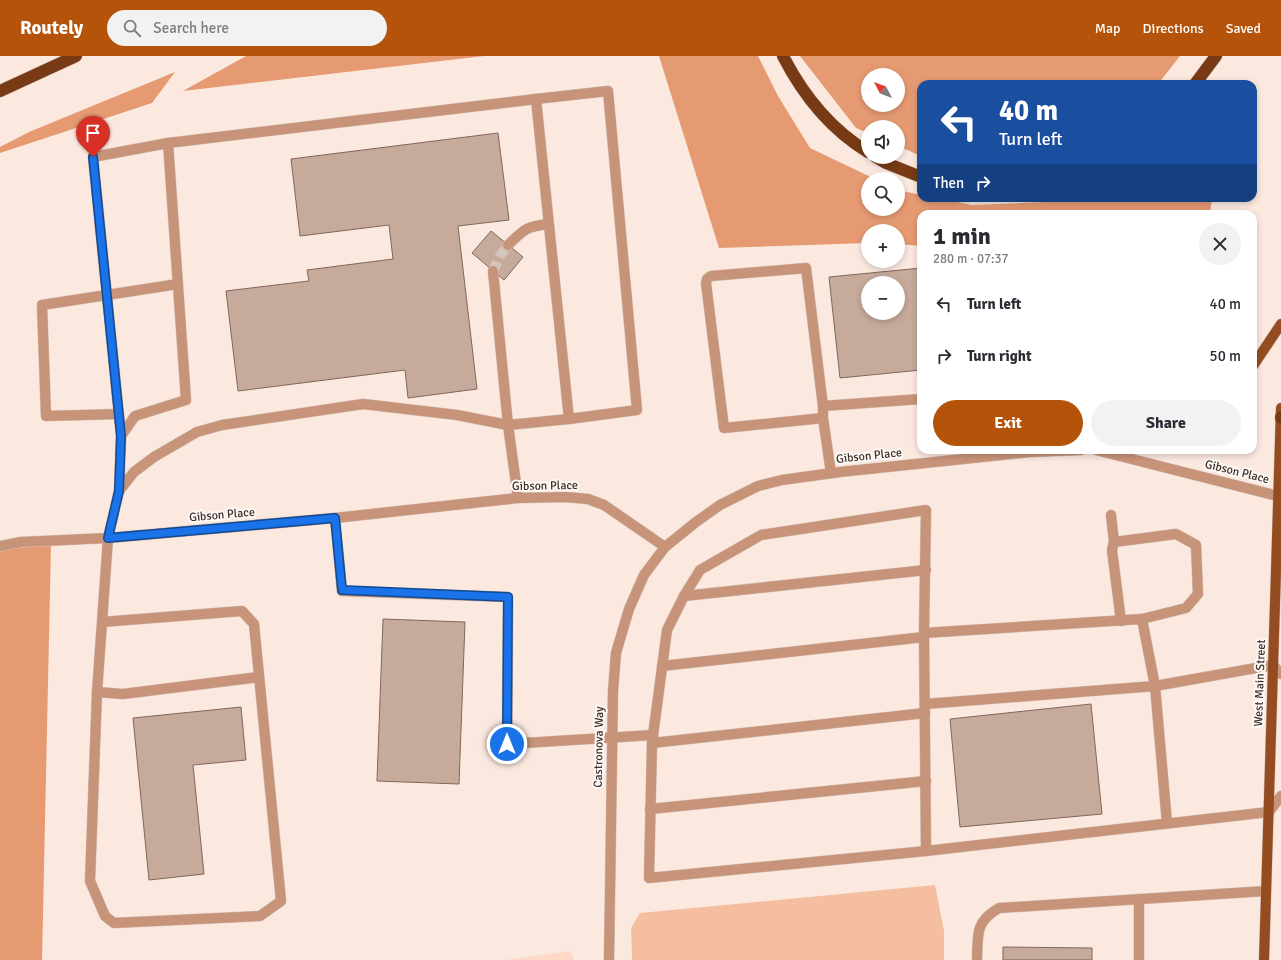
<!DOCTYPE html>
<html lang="en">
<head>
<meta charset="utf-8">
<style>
	:root { --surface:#fff; --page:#f2f2f3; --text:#2b2b33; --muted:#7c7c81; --accent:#b45309 }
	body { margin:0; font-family:Signika,sans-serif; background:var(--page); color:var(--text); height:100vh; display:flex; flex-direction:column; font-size:15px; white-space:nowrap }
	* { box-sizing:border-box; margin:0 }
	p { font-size:13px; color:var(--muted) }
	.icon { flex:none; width:22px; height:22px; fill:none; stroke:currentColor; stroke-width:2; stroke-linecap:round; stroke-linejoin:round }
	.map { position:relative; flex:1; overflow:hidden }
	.drawer { position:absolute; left:917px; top:154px; width:340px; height:244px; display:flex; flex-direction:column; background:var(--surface); border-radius:12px; box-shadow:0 2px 6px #0003 }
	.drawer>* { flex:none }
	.hud { position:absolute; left:917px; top:24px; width:340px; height:122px; border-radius:12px; box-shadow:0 2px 6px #0003; background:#1a4fa0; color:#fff; overflow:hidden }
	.needle { width:26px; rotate:311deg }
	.fabs { position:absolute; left:861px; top:12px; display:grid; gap:8px }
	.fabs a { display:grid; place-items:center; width:44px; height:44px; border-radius:50%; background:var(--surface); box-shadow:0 2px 6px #0003; font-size:20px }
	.pin { position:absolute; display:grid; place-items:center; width:34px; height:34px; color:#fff; margin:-41px -17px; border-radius:50% 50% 50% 0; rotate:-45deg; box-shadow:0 0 4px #0007 }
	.pin .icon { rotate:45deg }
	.me { position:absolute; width:44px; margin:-22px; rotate:0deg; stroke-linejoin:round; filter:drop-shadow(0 0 3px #0008) }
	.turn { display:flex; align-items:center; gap:14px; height:84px; padding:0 16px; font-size:18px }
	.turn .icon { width:52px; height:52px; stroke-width:2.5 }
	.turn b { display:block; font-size:28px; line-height:34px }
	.then { display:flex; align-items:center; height:38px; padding:0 16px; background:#0003; gap:8px; font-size:15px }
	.round { display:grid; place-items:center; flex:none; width:42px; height:42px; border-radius:21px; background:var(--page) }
	.overview { display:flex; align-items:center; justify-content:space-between; height:68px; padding:0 16px }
	h1 { font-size:24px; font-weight:700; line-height:30px }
	.button { display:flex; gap:8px; margin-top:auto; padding:8px 16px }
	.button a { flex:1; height:46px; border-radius:24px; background:var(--accent); color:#fff; font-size:16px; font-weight:700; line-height:46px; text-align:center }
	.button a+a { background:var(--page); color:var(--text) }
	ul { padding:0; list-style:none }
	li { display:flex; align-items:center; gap:12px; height:52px; padding:0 16px }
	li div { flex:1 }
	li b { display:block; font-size:15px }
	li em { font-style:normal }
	header { display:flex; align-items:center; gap:24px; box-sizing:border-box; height:56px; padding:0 20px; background:var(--accent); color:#fff }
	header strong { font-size:19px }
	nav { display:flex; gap:22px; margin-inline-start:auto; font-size:14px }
	.search { width:280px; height:36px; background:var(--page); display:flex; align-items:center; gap:10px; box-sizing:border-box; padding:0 14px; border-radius:22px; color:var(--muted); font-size:15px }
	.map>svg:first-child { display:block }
	.built { fill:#fed9c7 }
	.green { fill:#f6bea1 }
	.forest { fill:#e59a72; fill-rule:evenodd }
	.building { fill:#c6aa9b; stroke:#81675a; fill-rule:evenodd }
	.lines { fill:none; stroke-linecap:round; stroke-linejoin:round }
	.minor-tunnel { stroke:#d5c4bc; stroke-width:10; stroke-dasharray:10 5; stroke-linecap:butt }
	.minor-casing { stroke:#d5c4bc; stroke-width:11 }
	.major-casing { stroke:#d5c4bc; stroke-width:11 }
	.highway-casing { stroke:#d5c4bc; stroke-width:13 }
	.minor { stroke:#c89479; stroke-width:10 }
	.major { stroke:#954c21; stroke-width:10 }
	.highway { stroke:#773a14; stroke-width:12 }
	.route-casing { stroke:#114b97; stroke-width:10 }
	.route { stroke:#1a73e8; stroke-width:7 }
	.labels { text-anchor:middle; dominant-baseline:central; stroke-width:4; stroke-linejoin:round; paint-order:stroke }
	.street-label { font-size:12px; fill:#3b2f2a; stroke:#fff9f6 }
</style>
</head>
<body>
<header>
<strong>Routely</strong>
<div class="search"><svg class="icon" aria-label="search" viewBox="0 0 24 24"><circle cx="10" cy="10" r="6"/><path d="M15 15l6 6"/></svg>Search here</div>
<nav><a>Map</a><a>Directions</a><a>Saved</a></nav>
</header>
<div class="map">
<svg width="1281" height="904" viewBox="0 0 1281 904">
	<rect width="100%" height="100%" fill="#fbe9e0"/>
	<!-- built -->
	<path class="built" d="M571,895L574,904H504Z"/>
	<!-- green -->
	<path class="green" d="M935,829L944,875V904H632L631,872L640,857Z"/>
	<!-- forest -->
	<g class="forest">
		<path d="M246,0H484L183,35Z"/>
		<path d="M659,0H758L778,40L810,92L875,123H868V153H898V134L921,139V142H938L972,149L1047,146L1057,142H1212L1210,158H921V190L898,188V175H868V187L719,192Z"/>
		<path d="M800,0H1180L1158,28H921V100L898,90V71H868V77L856,72ZM868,19H898V49H868Z"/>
		<path d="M175,16L152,47L0,97V91L29,76Z"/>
		<path d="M51,488L42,904H0V494Z"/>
	</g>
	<!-- building -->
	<g class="building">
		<path d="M498,77L509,164L458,170L477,333L408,342L405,314L238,335L226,235L309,225L307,214L393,203L389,169L300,180L291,103Z"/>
		<path d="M491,175L523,201L504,224L472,197Z"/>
		<path d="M921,212V314L840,322L829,221ZM868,227H898V257H868Z"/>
		<path d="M383,563L465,566L459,728L377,725Z"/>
		<path d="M1091,648L1102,758L960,771L950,663Z"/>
		<path d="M241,651L246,704L193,709L204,818L149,824L133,662Z"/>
		<path d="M1003,891L1092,892V904H1003Z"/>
	</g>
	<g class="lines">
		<!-- minor-tunnel -->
		<path class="minor-tunnel" d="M493,215L500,200L508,189"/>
		<!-- minor casing -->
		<g class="minor-casing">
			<g id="minor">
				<path d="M536,43L608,35L637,354L569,363"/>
				<path d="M508,189C525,173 525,171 548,168"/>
				<path d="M493,215L508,369L518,442"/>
				<path d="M823,350L921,343"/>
				<path d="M119,358L46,360L42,249L178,228"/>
				<path d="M823,362L724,372L706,227L707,223L711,220L806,212L823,350V362L831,417"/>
				<path d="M1096,394L1278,440"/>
				<path d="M119,435L134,416L154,401L197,376L222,369L363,348L457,359L508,369L569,363L536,43L168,87L93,101L121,380"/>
				<path d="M1111,459L1114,486"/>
				<path d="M335,462L342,535L508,541L507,688L653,679"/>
				<path d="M0,490L21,486L108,482L335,462L518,442L565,441L588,443L604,449L665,491"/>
				<path d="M684,540L926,514"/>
				<path d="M1121,565L1112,494L1114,486L1176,478L1196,489L1198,538L1186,552L1142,563"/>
				<path d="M102,566L242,555L254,568L281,845L260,860L114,867L105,860L90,825L97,636L108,482L119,435L121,380L135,360L186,344L168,87"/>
				<path d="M924,577L926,795"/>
				<path d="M662,610L924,581"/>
				<path d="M97,636L123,638L259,621"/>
				<path d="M925,648L1155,630L1273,609L1281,618"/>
				<path d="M652,687L925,657"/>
				<path d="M650,753L926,725"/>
				<path d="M1167,767L1155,630L1142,563L924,577L926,454L761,479L700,514L684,540L667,574L652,687L649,822L926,795L1269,756L1281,740"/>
				<path d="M609,904L613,635L616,597L629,553L644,519L665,491L696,466L720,449L758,430L782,424L840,416L1030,396L1081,394"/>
				<path d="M977,904C978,878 975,866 999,852L1266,835"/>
				<path d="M1139,904V843"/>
			</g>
		</g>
		<!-- major casing -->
		<g class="major-casing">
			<g id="major">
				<path d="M1253,310L1281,268"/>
				<path d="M1264,904L1281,352"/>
			</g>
		</g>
		<!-- highway casing -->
		<g class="highway-casing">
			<g id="highway">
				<path d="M783,0C803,39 830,73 868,96"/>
				<path d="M1195,28L1216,0"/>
				<path d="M0,35L76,0"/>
				<path d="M876,101L886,107L921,121"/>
				<path d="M1281,362V361"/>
			</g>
		</g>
		<!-- minor -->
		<use href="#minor" class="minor"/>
		<!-- major -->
		<use href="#major" class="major"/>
		<!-- highway -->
		<use href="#highway" class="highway"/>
	</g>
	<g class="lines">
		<!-- route casing -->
		<g class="route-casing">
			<path id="route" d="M93,101L121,380L119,435L108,482L335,462L342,534L508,541L507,688"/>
		</g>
		<!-- route -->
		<use href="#route" class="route"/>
	</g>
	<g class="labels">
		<!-- street labels -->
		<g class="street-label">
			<text transform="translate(869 400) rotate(-6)">Gibson Place</text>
			<text transform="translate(1237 416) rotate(14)">Gibson Place</text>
			<text transform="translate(545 430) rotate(-1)">Gibson Place</text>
			<text transform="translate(222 459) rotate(-5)">Gibson Place</text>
			<text transform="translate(1260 627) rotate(-88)">West Main Street</text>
			<text transform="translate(599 691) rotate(-89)">Castronova Way</text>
		</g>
	</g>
</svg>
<div class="fabs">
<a><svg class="needle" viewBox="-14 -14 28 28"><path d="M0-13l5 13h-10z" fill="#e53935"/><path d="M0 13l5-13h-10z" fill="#7c7c81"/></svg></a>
<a><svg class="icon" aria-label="sound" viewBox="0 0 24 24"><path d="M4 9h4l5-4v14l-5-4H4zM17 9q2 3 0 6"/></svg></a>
<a><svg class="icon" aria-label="search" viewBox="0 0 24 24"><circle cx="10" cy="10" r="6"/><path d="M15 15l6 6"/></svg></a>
<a>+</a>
<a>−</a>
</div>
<div class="pin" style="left:93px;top:101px;background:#d93025"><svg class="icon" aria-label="arrive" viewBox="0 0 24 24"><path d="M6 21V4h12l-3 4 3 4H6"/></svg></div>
<svg class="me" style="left:507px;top:688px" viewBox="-20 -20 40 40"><circle r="17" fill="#1a73e8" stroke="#fff" stroke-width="3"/><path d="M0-11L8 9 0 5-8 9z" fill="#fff"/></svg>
<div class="hud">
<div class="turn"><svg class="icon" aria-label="left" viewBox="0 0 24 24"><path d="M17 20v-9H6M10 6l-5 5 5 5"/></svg><div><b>40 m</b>Turn left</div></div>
<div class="then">Then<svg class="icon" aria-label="right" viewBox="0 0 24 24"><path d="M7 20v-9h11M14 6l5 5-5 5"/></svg></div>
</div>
<section class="drawer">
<div class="overview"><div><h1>1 min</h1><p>280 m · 07:37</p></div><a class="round"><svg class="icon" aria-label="close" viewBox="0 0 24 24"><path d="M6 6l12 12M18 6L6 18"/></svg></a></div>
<ul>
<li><svg class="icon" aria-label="left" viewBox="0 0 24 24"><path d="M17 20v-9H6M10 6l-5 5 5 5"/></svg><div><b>Turn left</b></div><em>40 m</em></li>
<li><svg class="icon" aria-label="right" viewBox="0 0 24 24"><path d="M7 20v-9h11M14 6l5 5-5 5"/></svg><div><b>Turn right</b></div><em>50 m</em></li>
</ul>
<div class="button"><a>Exit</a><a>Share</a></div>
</section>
</div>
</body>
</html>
